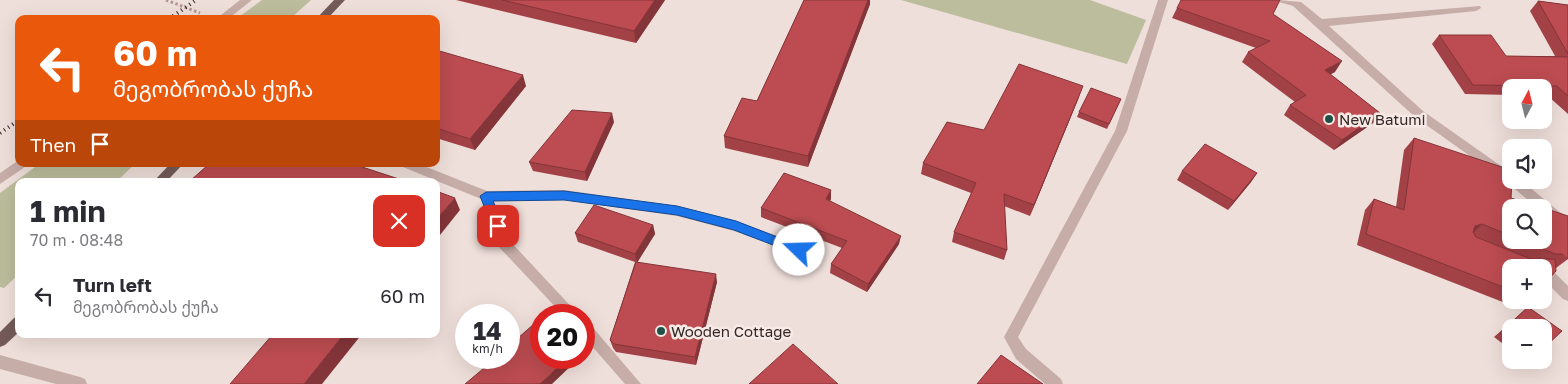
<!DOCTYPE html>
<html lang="en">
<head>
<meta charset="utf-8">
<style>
	:root { --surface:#fff; --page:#f7f7f7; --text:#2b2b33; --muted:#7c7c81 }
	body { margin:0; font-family:"Golos Text","Noto Sans Georgian",sans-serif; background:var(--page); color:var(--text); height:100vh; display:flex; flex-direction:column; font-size:19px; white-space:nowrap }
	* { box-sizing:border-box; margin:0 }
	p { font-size:16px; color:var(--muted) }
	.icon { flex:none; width:28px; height:28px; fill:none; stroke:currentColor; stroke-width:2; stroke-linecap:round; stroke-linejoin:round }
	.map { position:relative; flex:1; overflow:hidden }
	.details { position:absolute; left:15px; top:178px; width:425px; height:160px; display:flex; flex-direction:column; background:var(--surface); border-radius:10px; box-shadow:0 5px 20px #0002 }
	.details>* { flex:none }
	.hud { position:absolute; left:15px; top:15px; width:425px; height:152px; border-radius:10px; box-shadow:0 5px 20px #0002; background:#ea580c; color:#fff; overflow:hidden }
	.needle { width:32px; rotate:7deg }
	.tools { position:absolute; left:1502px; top:79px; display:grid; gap:10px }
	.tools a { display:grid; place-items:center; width:50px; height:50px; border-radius:10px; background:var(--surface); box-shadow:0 5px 20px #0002; font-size:25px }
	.speed { position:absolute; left:455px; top:304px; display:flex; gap:10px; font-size:25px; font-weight:700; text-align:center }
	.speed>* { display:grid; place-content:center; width:65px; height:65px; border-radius:50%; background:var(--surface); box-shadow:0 5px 20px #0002; line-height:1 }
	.speed small { font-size:12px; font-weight:400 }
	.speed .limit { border:8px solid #d22; background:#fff; color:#111 }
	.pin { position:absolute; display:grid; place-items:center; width:42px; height:42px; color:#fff; margin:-21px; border-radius:10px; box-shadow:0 2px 8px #0006 }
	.me { position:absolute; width:55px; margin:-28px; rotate:291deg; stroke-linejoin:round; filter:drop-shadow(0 0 4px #0008) }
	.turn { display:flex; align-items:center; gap:18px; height:105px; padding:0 15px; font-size:22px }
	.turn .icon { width:65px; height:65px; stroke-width:2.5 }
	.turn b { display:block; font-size:35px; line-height:42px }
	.then { display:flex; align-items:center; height:48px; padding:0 15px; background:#0003; gap:10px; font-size:19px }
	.round { display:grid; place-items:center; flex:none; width:52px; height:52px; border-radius:10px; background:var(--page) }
	.summary { display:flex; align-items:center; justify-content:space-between; height:85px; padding:0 15px }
	h1 { font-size:30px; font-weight:700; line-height:38px }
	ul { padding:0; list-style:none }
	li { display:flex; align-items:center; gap:15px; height:65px; padding:0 15px }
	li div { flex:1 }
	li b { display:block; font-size:19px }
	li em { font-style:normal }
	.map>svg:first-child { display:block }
	.green { fill:#bbbd9c }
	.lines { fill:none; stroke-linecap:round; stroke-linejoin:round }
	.path { stroke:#b29692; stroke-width:3; stroke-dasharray:2.5 2.5; stroke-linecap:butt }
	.minor { fill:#c6ada8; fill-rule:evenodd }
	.major { fill:#745b59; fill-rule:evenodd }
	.rail { stroke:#332827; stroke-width:4; stroke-dasharray:1 4; stroke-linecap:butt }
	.wall { fill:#a24146 }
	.shaded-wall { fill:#843539 }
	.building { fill:#bc4c51; stroke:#843539 }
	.route { fill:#1a73e8; stroke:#114b97 }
	.poi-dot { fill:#205146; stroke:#f7eae6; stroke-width:2 }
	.labels { text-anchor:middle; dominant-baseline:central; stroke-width:5; stroke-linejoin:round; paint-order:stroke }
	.poi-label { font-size:15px; fill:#332827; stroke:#f7eae6; text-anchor:start }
</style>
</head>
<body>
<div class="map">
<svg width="1568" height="384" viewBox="0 0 1568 384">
	<rect width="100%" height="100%" fill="#efdfda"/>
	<!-- green -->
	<g class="green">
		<path d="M262,0H311L290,19H236Z"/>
		<path d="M901,0H1090L1146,20L1127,64Z"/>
		<path d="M39,164H135L117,181H19V274L4,288L0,287V193Z"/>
	</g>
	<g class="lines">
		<!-- path -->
		<path class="path" d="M166,0L200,13"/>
		<!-- minor -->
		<g class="minor">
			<path d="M240,0H252L228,19H216Z"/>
			<path d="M1158,0H1168L1127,131L1018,337L1026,349L1061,379L1063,384H1045L1016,359L1004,337L1115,131Z"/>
			<path d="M1278,0L1301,2L1322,19L1480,6L1481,8L1476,11L1329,26L1423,111L1511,173V180H1521L1568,219V231L1563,230L1544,213V208H1537L1508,183L1415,117L1293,6L1279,2Z"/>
			<path d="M19,160V164H27L25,167L0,184V173Z"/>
			<path d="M401,164H419L487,191L564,190L677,206L736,221L804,246L806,250L804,254L799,255L734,231L677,216L564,200L494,201L508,239L579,315H563L498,246L481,199L403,167Z"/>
			<path d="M1544,265L1549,267L1568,286V301L1563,299L1544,280V268H1539Z"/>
			<path d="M584,321L589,323L641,384H625L584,337Z"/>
			<path d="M0,355L80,377L85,379L87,384H56L0,369Z"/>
		</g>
		<!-- major -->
		<g class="major">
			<path d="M334,0H345L327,19H316Z"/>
			<path d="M170,164H183L167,181H154Z"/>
			<path d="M19,316V332L5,345L0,347V332L14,318Z"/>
		</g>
		<!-- rail -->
		<g class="rail">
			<path d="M169,19L196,0"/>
			<path d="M0,133L19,120"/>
		</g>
	</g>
	<!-- wall -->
	<g class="wall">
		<path d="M456,0H665L636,43Z"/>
		<path d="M804,0H870V4L808,167L725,148L724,136L757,101Z"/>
		<path d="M1538,1L1568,5V114L1548,96H1544V88H1511V95L1465,94L1432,44L1439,35L1506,56H1555L1530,11Z"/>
		<path d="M1177,8L1273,14L1335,72L1330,74L1380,113L1373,123L1334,150L1284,115L1290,105L1295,102L1242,62L1248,52L1256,48L1172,18Z"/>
		<path d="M436,50L526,86L475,150L436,138Z"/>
		<path d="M1079,97L1030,216L1004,206L1007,250L1004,260L952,242L954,232L971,193L921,174L923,163L984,130Z"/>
		<path d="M1121,99L1107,129L1077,117L1079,112Z"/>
		<path d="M614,122L587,181L533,171L529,162Z"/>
		<path d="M1414,138L1511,208V240H1544L1568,259L1556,268H1511V300H1528L1518,308L1357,245L1365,210L1374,199L1396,207L1404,150Z"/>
		<path d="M1182,171L1257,173L1251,182L1228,210L1177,180Z"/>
		<path d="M831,190V199L830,201L899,244L867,292L830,273L831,264L842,248L761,217V208Z"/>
		<path d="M653,225L655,234L637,262L717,282L696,365L616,352L613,348L610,340L635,262L578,242L575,233Z"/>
		<path d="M1528,307L1511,328V350L1494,337Z"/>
		<path d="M1524,360H1531L1527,362Z"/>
	</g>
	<!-- shaded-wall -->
	<g class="shaded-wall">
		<path d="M655,0H665L636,43L634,31Z"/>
		<path d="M868,0H870V4L808,167V156Z"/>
		<path d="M1342,61L1335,72L1318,81L1325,70Z"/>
		<path d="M523,75L526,86L475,150L470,139Z"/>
		<path d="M1083,86L1079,97L1030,216L1034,205Z"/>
		<path d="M612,113L614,122L587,181L585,172Z"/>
		<path d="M1380,113L1373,123L1334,150L1342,140Z"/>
		<path d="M1257,173L1251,182L1228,210L1234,201Z"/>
		<path d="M831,190V199L826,208V199Z"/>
		<path d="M455,198L460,210L436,240V220Z"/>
		<path d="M1482,224L1471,235L1475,226Z"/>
		<path d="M653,225L655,234L637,263L635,254Z"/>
		<path d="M901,236L899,244L867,292L868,284Z"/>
		<path d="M716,274L717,282L696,365L695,357Z"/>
		<path d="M344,334H362L322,384H304Z"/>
		<path d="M568,358H573L575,362L552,384H540Z"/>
	</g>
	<!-- building -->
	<g class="building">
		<path d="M502,0H655L634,31Z"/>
		<path d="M804,0H868L808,156L724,136L742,98L757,101Z"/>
		<path d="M1181,0H1280L1273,14L1342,61L1325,70L1380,113L1342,140L1290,105L1306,95L1248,52L1270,41L1177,8Z"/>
		<path d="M1538,1L1568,5V54Z"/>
		<path d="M1439,35H1491L1506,56L1568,57V96L1557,86L1473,85Z"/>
		<path d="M436,50L523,75L470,139L436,128Z"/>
		<path d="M1019,64L1083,86L1034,205L1004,194L1007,250L954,232L976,183L923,163L947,122L984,130Z"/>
		<path d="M1091,88L1121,99L1109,124L1079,112Z"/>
		<path d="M572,110L612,113L585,172L529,162Z"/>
		<path d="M1414,138L1511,170V180H1512L1511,198L1541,208H1511V236L1482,224L1475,226L1473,232L1476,237L1531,259H1555L1556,271L1544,284V268H1511V290L1366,234L1374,199L1404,210Z"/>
		<path d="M1205,144L1257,173L1234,201L1182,171Z"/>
		<path d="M209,164H353L405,181H190Z"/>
		<path d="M784,173L831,190L826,199L901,236L868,284L831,264L847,241L761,208Z"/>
		<path d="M436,191L455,198L436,220Z"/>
		<path d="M594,205L653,225L635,254L575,233Z"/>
		<path d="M1544,208L1568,216V259L1562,254H1555L1521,240H1544Z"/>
		<path d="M636,262L716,274L695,357L614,344L610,340Z"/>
		<path d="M1528,307L1562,331L1544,348V328H1511V341L1500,333Z"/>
		<path d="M535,323L541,328V358H568L540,384H465L496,358H509V346Z"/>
		<path d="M273,334H344L304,384H230Z"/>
		<path d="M793,344L838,384H749Z"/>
		<path d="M1001,355L1043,384H977Z"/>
	</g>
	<!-- route -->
	<path class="route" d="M564,191L677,206L736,221L803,247L805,250L803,254L799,255L734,230L677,215L564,200L493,201L503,226L502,230H493L492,226L480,196L486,192Z"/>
	<!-- markers -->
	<g class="poi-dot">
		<circle cx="1329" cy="119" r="5"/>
		<circle cx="661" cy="331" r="5"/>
	</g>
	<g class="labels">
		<!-- poi labels -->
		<g class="poi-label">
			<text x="1339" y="119">New Batumi</text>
			<text x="671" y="331">Wooden Cottage</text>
		</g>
	</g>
</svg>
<div class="tools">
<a><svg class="needle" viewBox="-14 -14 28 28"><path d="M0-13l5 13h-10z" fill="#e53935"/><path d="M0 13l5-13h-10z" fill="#7c7c81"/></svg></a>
<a><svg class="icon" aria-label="sound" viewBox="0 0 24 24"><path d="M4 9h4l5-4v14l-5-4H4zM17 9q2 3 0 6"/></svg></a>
<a><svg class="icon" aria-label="search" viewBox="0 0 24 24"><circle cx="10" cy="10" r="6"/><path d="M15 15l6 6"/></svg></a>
<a>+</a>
<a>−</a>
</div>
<div class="speed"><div>14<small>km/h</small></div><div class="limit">20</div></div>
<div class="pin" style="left:498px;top:226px;background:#d93025"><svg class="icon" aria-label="arrive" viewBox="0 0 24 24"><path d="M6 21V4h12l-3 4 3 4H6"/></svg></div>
<svg class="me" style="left:799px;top:250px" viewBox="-20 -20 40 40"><circle r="19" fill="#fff"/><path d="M0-13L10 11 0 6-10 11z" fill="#1a73e8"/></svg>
<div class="hud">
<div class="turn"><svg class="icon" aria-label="left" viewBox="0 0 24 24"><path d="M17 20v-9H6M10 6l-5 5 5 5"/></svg><div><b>60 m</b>მეგობრობას ქუჩა</div></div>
<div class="then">Then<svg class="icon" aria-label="arrive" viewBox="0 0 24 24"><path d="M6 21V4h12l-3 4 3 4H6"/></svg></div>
</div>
<section class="details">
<div class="summary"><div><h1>1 min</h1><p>70 m · 08:48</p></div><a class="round" style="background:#d93025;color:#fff"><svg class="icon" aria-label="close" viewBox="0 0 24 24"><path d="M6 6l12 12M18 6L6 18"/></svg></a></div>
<ul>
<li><svg class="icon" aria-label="left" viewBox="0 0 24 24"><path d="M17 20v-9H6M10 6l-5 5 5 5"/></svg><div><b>Turn left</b><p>მეგობრობას ქუჩა</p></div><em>60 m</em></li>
</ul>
</section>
</div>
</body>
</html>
